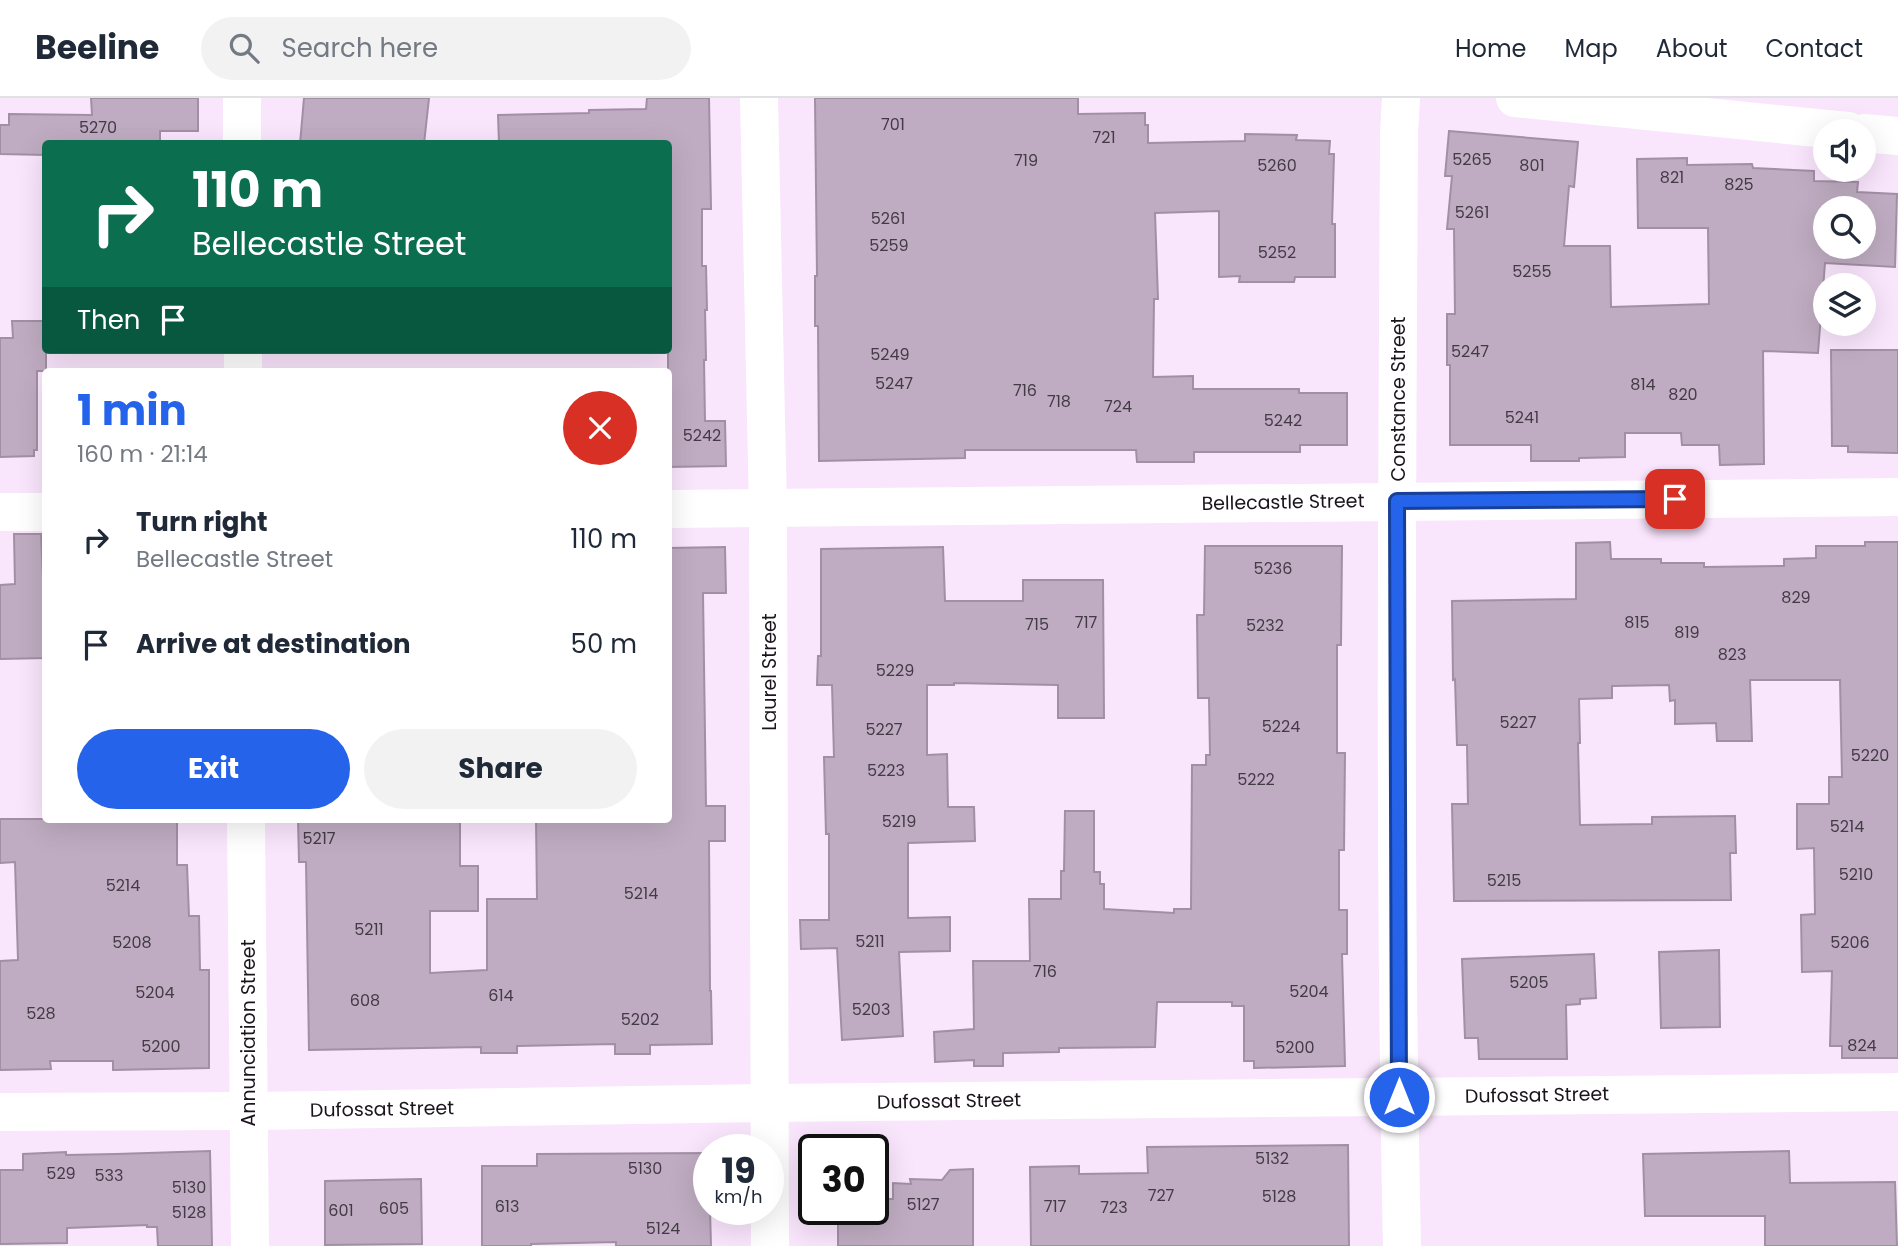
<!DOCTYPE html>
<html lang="en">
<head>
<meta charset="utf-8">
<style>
	:root { --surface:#fff; --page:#f2f2f3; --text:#1f2937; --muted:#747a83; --line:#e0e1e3; --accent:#2563eb }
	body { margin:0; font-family:Poppins,sans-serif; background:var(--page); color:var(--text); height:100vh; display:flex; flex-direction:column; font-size:26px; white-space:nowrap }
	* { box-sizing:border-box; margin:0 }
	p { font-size:23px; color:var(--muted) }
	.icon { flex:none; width:38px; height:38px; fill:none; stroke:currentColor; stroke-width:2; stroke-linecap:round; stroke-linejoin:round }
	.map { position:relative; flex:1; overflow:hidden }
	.side { position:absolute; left:42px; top:270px; width:630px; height:455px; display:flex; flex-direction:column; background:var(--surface); border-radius:7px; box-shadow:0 7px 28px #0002 }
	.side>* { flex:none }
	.guide { position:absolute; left:42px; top:42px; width:630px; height:214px; border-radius:7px; box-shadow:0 7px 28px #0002; background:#0b6e4f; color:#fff; overflow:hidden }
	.tools { position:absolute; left:1813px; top:21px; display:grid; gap:14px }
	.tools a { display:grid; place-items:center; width:63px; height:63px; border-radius:50%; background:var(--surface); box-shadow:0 7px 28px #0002; font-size:35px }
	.speed { position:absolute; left:693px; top:1036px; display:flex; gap:14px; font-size:35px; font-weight:700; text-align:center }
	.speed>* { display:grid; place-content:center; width:91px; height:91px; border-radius:50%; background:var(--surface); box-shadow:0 7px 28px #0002; line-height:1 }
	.speed small { font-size:18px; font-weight:400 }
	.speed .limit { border:4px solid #111; border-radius:10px; background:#fff; color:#111 }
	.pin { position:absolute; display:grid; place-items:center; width:60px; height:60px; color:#fff; margin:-30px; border-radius:14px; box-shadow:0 4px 10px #0006 }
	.me { position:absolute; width:77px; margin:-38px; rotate:0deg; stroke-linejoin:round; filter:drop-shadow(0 0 5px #0008) }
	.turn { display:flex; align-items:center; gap:24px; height:147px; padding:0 35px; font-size:32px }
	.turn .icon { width:91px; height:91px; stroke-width:2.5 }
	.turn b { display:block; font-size:49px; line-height:60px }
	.then { display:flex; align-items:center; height:66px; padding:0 35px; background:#0003; gap:14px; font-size:26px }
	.round { display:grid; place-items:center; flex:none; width:74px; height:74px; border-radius:37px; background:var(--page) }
	.summary { display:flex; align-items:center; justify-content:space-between; height:119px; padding:0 35px }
	h1 { font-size:42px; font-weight:700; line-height:52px; color:var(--accent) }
	.button { display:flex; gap:14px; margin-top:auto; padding:14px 35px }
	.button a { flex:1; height:80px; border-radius:42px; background:var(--accent); color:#fff; font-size:28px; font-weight:700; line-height:80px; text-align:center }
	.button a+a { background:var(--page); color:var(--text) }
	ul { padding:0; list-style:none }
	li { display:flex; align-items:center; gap:21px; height:105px; padding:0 35px }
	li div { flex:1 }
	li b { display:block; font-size:26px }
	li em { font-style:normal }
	header { display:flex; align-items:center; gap:42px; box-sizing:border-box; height:98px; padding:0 35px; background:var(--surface); border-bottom:2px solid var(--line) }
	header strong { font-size:33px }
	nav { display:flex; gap:38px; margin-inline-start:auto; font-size:24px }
	.search { width:490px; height:63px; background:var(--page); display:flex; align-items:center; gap:18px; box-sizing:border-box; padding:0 24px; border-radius:38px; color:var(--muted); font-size:26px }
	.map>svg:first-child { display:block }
	.building { fill:#bfacc2; stroke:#a28fa4; stroke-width:2; fill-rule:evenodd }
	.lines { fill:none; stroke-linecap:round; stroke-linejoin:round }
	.street { stroke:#fff; stroke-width:38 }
	.route-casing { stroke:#184099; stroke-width:18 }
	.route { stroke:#2563eb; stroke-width:12 }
	.labels { text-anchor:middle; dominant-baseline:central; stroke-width:5; stroke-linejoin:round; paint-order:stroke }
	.number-label { font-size:16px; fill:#443a46 }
	.street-label { font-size:19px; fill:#1b141c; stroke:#fff }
</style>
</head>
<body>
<header>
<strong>Beeline</strong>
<div class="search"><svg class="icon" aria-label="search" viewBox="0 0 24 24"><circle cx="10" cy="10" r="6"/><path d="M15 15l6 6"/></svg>Search here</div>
<nav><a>Home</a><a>Map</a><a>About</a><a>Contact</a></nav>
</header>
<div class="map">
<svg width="1898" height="1148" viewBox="0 0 1898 1148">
	<rect width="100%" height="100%" fill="#f9e5fc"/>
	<!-- building -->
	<g class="building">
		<path d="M91,0H198V33H160V46H46V57L0,56V27H9V16L92,17Z"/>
		<path d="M304,0H429L424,46H300Z"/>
		<path d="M647,0H709L711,111H702V168H706L707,212H705L706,262H704L705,323H725L726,368L668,369V46H499L498,17L589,15V12L646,11Z"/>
		<path d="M815,0H1078V16L1145,15V27H1148V45L1245,43V36L1297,37L1296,42L1330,43L1329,56H1334L1332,126H1335V179H1295L1294,184H1239L1240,178L1219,179V113L1155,115L1158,201H1154L1153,279L1193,278V291H1299V295H1347V347H1300V354H1194V364H1137L1136,352H965V360L819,363L818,228H815V178H817Z"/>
		<path d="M1449,33L1578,44L1574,89L1569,88L1564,148H1610L1611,209L1709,206L1708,130H1638L1637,61L1687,60V67L1752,66L1753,70L1814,73V83L1858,84L1857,94L1897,96L1895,169L1825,165L1818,255L1763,253L1764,366L1720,367L1719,347H1682L1681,335H1625V359L1579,360V363H1531V347H1450V267H1447V216H1455L1454,131H1447L1452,78H1445ZM1825,110H1864V149H1825Z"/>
		<path d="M12,223H46V273H37V352H34V358L0,359V240H13Z"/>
		<path d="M1831,252H1898V355L1848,354V348H1832Z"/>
		<path d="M14,436H41L44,500H46V560L0,561V487L15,486Z"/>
		<path d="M1610,444L1611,461H1661V465H1704V469L1784,468V461L1816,460V448H1865V444H1898V960H1842V948H1830L1832,873L1802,874L1801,817L1815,816L1814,750L1797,751V706H1829V679H1842L1840,582H1750L1752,643H1717L1716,625L1675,626V602L1670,603L1669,587L1612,588V600L1579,601L1580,645H1578L1580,727L1652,726V719L1735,718L1736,755H1730L1731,802L1454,803L1452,706H1468L1467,647H1457L1455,581L1453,582L1452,503L1576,501V445Z"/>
		<path d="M1205,448H1342L1341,547H1337V655H1345L1344,752H1339V812H1347V856H1342L1345,968L1254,970V963H1244V908H1232V904H1157L1155,949L1059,950V954L1003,955V968H974V962L935,964L934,934L974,931L973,863H1030L1029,801H1061V773H1064L1065,713H1094V774H1100V786H1104V811L1174,815V811H1191L1192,667H1206V657H1210L1209,600H1198L1197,517H1204Z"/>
		<path d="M725,449L726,495H703L706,708H725V743H709L710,893H711L712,946L650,947V956H615V946L517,948V955H481V949L309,952L306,764H299L298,721H460V768H478V813H430V875L487,872V801H537L536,721H668V450Z"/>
		<path d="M943,449L945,503H1023V482H1103L1104,620H1058V587L954,585V587H927V657L947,656L948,709H974L975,743L908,745V820L950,819V853L899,854L903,938L842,942L837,850L801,851L800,822H829V736H826L824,659H834L832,587H817L818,558H821V451Z"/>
		<path d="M0,721H177V767H187L189,818H199L200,872H209V970L113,972V963H50L51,971L0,972V863L18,862L15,764L0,765Z"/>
		<path d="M1719,852L1720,929L1661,930L1659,854Z"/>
		<path d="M1594,856L1596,900L1580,901V906L1566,907L1567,961H1479L1478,940H1465L1462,861Z"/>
		<path d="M1348,1047L1349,1148H1031L1030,1069L1079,1068V1076L1148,1075L1147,1049Z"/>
		<path d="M210,1053L212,1148H158L157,1129H147V1127L67,1130V1145L0,1146V1072H23V1056L66,1054V1057L116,1056Z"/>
		<path d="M1789,1053L1790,1085L1895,1084L1897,1148H1765V1118H1645L1643,1056Z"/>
		<path d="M709,1055V1111H710L711,1148H616V1144L531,1146V1148H482V1068H537V1056Z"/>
		<path d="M973,1071V1148H838V1111H873V1101H893V1085L911,1086L910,1081L942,1082L950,1072Z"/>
		<path d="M421,1081L422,1146L325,1147V1083Z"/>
	</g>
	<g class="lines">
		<!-- street -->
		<g class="street">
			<path d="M242,0V46"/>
			<path d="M759,0L768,411L770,1148"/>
			<path d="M1401,0L1399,36C1397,407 1394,778 1402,1148"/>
			<path d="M1515,0L1848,33"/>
			<path d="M1864,35L1898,38"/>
			<path d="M243,252V273"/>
			<path d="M668,411L1898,399"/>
			<path d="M0,414H46"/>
			<path d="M246,721L250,1148"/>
			<path d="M0,1014L248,1013L770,1005L1898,994"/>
		</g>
	</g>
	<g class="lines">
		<!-- route casing -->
		<g class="route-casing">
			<path id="route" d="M1399,999L1397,403L1675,401"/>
		</g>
		<!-- route -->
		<use href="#route" class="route"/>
	</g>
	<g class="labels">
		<!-- number labels -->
		<g class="number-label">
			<text x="893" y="26">701</text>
			<text x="98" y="29">5270</text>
			<text x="1104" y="39">721</text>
			<text x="1472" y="61">5265</text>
			<text x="1026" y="62">719</text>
			<text x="1277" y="67">5260</text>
			<text x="1532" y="67">801</text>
			<text x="1672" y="79">821</text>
			<text x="1739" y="86">825</text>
			<text x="1472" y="114">5261</text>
			<text x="888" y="120">5261</text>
			<text x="889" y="147">5259</text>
			<text x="1277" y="154">5252</text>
			<text x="1532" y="173">5255</text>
			<text x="1470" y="253">5247</text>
			<text x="890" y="256">5249</text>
			<text x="894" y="285">5247</text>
			<text x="1643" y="286">814</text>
			<text x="1025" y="292">716</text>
			<text x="1683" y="296">820</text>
			<text x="1059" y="303">718</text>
			<text x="1118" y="308">724</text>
			<text x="1522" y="319">5241</text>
			<text x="1283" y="322">5242</text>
			<text x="702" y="337">5242</text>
			<text x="1273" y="470">5236</text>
			<text x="1796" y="499">829</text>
			<text x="1086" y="524">717</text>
			<text x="1637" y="524">815</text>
			<text x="1037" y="526">715</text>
			<text x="1265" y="527">5232</text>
			<text x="1687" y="534">819</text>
			<text x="1732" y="556">823</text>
			<text x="895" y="572">5229</text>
			<text x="1518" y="624">5227</text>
			<text x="1281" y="628">5224</text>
			<text x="884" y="631">5227</text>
			<text x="1870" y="657">5220</text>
			<text x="886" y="672">5223</text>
			<text x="1256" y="681">5222</text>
			<text x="899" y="723">5219</text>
			<text x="1847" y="728">5214</text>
			<text x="319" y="740">5217</text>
			<text x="1856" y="776">5210</text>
			<text x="1504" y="782">5215</text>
			<text x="123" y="787">5214</text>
			<text x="641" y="795">5214</text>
			<text x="369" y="831">5211</text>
			<text x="870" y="843">5211</text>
			<text x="132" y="844">5208</text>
			<text x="1850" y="844">5206</text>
			<text x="1045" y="873">716</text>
			<text x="1529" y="884">5205</text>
			<text x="1309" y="893">5204</text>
			<text x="155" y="894">5204</text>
			<text x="501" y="897">614</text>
			<text x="365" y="902">608</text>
			<text x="871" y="911">5203</text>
			<text x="41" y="915">528</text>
			<text x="640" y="921">5202</text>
			<text x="1862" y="947">824</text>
			<text x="161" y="948">5200</text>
			<text x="1295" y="949">5200</text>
			<text x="1272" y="1060">5132</text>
			<text x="645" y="1070">5130</text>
			<text x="61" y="1075">529</text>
			<text x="109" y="1077">533</text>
			<text x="189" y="1089">5130</text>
			<text x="1161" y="1097">727</text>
			<text x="1279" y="1098">5128</text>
			<text x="923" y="1106">5127</text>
			<text x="507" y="1108">613</text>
			<text x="1055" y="1108">717</text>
			<text x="1114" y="1109">723</text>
			<text x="394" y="1110">605</text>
			<text x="341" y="1112">601</text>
			<text x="189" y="1114">5128</text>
			<text x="663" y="1130">5124</text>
		</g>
		<!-- street labels -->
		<g class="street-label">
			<text transform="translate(1398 301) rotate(-90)">Constance Street</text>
			<text transform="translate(1283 404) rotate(-1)">Bellecastle Street</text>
			<text transform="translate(769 574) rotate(-90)">Laurel Street</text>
			<text transform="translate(248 935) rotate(-90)">Annunciation Street</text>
			<text transform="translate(1537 997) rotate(-1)">Dufossat Street</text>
			<text transform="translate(949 1003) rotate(-1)">Dufossat Street</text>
			<text transform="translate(382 1011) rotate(-1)">Dufossat Street</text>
		</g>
	</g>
</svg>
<div class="tools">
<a><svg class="icon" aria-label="sound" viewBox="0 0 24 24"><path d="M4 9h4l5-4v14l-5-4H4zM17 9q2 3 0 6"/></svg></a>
<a><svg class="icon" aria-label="search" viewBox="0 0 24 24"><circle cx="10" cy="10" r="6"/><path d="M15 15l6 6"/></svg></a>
<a><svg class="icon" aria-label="layers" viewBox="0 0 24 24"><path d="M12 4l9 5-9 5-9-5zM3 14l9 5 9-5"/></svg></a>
</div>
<div class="speed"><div>19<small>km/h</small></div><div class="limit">30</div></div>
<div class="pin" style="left:1675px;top:401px;background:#d93025"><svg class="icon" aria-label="arrive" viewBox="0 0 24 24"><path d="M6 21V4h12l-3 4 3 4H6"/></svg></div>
<svg class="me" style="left:1399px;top:999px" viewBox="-20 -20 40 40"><circle r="17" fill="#2563eb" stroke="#fff" stroke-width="3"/><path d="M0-11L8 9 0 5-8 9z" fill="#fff"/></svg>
<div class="guide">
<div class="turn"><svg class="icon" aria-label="right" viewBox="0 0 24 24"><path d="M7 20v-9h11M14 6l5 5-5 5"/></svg><div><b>110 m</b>Bellecastle Street</div></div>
<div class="then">Then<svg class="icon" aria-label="arrive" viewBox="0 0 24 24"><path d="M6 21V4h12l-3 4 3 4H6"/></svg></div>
</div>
<section class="side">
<div class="summary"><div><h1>1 min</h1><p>160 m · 21:14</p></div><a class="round" style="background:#d93025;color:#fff"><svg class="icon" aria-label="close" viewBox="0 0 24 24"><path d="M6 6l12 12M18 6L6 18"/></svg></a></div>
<ul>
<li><svg class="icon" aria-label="right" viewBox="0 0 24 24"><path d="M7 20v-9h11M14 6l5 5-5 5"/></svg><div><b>Turn right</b><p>Bellecastle Street</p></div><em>110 m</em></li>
<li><svg class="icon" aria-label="arrive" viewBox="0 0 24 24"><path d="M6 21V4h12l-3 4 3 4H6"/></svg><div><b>Arrive at destination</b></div><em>50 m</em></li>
</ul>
<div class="button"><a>Exit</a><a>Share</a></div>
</section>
</div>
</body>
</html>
